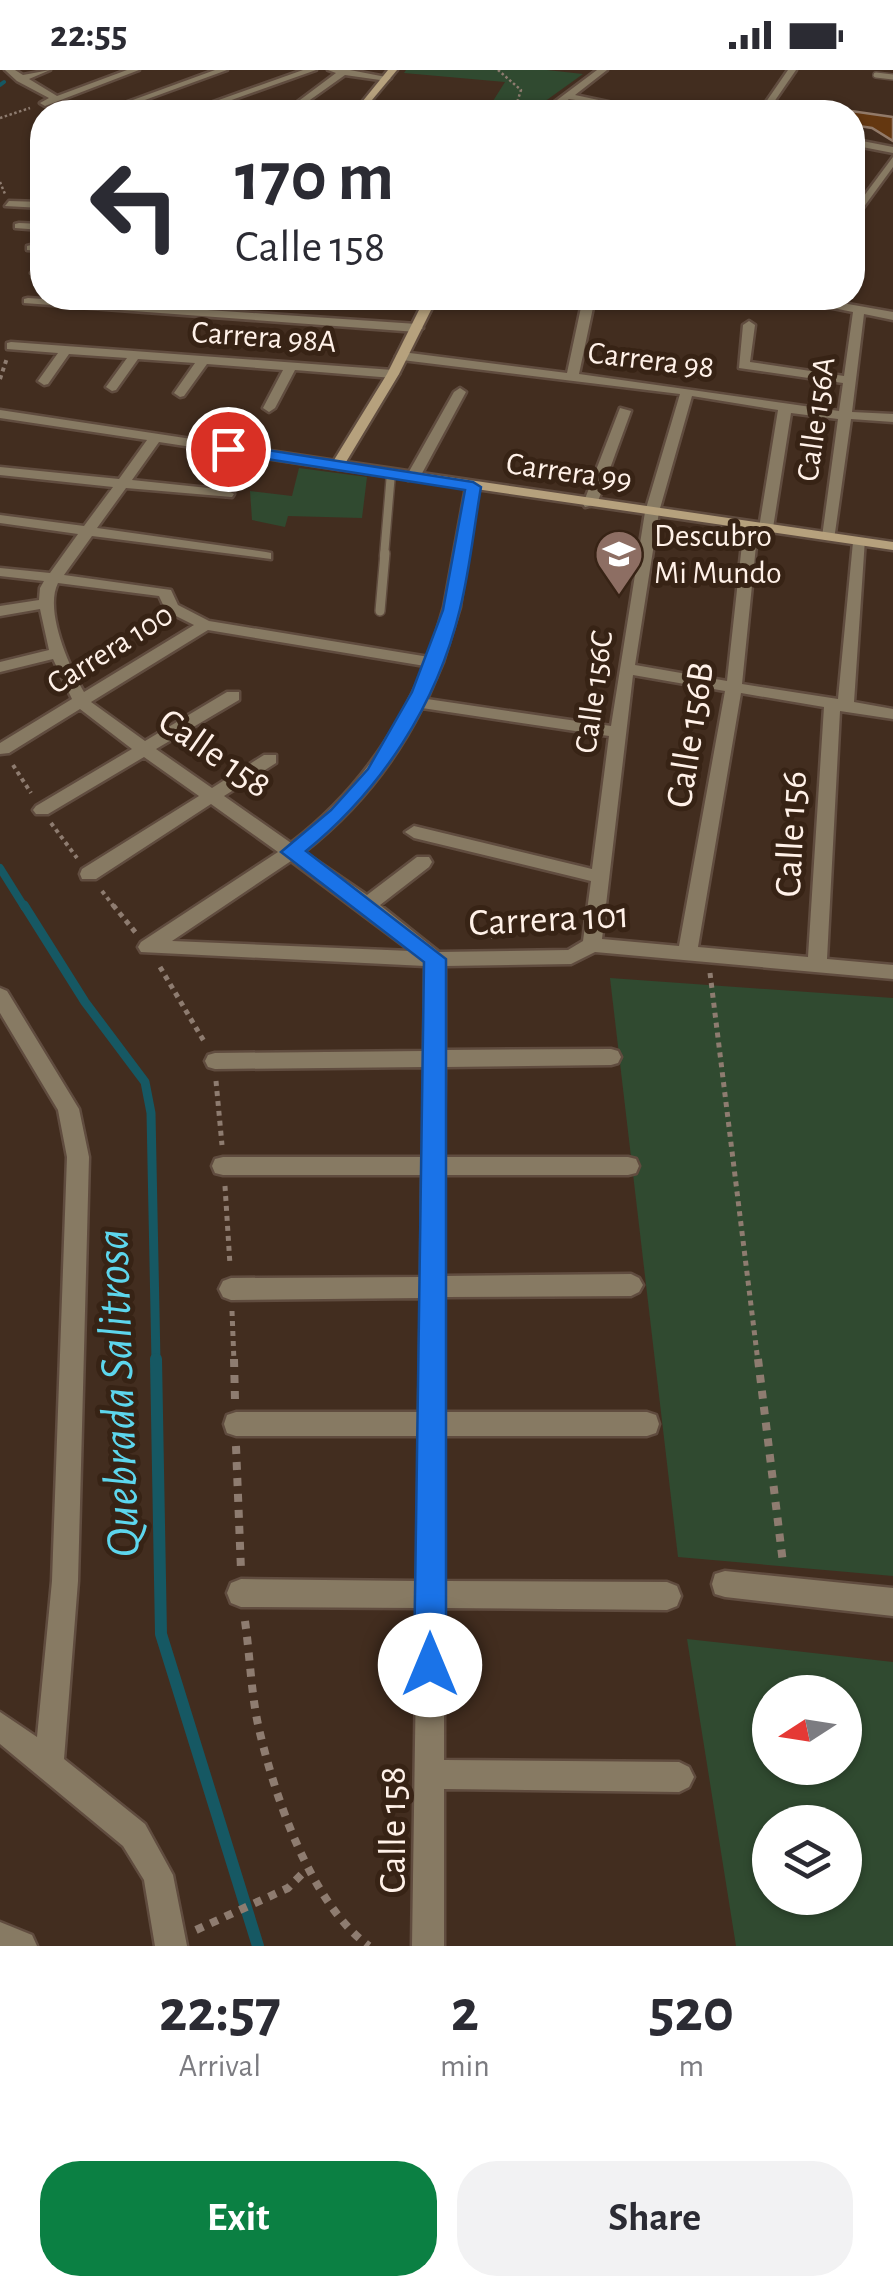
<!DOCTYPE html>
<html lang="en">
<head>
<meta charset="utf-8">
<style>
	:root { --surface:#fff; --page:#f2f2f3; --text:#2b2b33; --muted:#7c7c81; --accent:#0b8043 }
	body { margin:0; font-family:"Alegreya Sans",sans-serif; background:var(--page); color:var(--text); height:100vh; display:flex; flex-direction:column; font-size:38px; white-space:nowrap }
	* { box-sizing:border-box; margin:0 }
	p { font-size:32px; color:var(--muted) }
	.icon { flex:none; width:55px; height:55px; fill:none; stroke:currentColor; stroke-width:2; stroke-linecap:round; stroke-linejoin:round }
	.map { position:relative; height:1876px; overflow:hidden }
	.sheet { display:flex; flex-direction:column; background:var(--surface); flex:1 }
	.sheet>* { flex:none }
	.guide { position:absolute; left:30px; top:30px; width:835px; height:210px; border-radius:40px; box-shadow:0 2px 8px #0004; background:#fff; color:var(--text); overflow:hidden }
	.needle { width:65px; rotate:258deg }
	.fabs { position:absolute; left:752px; top:1605px; display:grid; gap:20px }
	.fabs a { display:grid; place-items:center; width:110px; height:110px; border-radius:50%; background:var(--surface); box-shadow:0 2px 8px #0004; font-size:50px }
	.pin { position:absolute; display:grid; place-items:center; width:85px; height:85px; color:#fff; margin:-42px; border:5px solid #fff; border-radius:50%; box-shadow:0 2px 10px #0007 }
	.me { position:absolute; width:110px; margin:-55px; rotate:0deg; stroke-linejoin:round; filter:drop-shadow(0 0 8px #0008) }
	.turn { display:flex; align-items:center; gap:35px; height:210px; padding:0 40px; font-size:45px }
	.turn .icon { width:130px; height:130px; stroke-width:2.5 }
	.turn b { display:block; font-size:70px; line-height:85px }
	.eta { display:flex; justify-content:space-evenly; align-items:center; height:170px; text-align:center }
	.eta b { font-size:60px; font-weight:600; line-height:70px }
	.primary-button { display:flex; gap:20px; margin-top:auto; padding:20px 40px }
	.primary-button a { flex:1; height:115px; border-radius:40px; background:var(--accent); color:#fff; font-size:40px; font-weight:600; line-height:115px; text-align:center }
	.primary-button a+a { background:var(--page); color:var(--text) }
	.status { display:flex; justify-content:space-between; align-items:center; height:70px; padding:0 50px; background:var(--surface); direction:ltr }
	.status svg { height:28px; fill:currentColor }
	.map>svg:first-child { display:block }
	.green { fill:#304a30; fill-rule:evenodd }
	.lines { fill:none; stroke-linecap:round; stroke-linejoin:round }
	.stream-far3 { stroke:#165863; stroke-width:4 }
	.stream-far2 { stroke:#165863; stroke-width:8 }
	.stream-far1 { stroke:#165863; stroke-width:9 }
	.stream { stroke:#165863; stroke-width:12 }
	.building { fill:#643710; stroke:#927a69; stroke-width:2.5 }
	.lane-far2-casing { stroke:#604c3f; stroke-width:8 }
	.lane-far1-casing { stroke:#604c3f; stroke-width:11 }
	.lane-casing { stroke:#604c3f; stroke-width:12 }
	.street-casing { stroke:#604c3f; stroke-width:5 }
	.secondary-casing { stroke:#604c3f; stroke-width:5 }
	.path-far3 { stroke:#8e7c70; stroke-width:2.5; stroke-dasharray:2.5 2.5; stroke-linecap:butt }
	.path-far2 { stroke:#8e7c70; stroke-width:4; stroke-dasharray:4 4; stroke-linecap:butt }
	.path-far1 { stroke:#8e7c70; stroke-width:5; stroke-dasharray:5 5; stroke-linecap:butt }
	.path { stroke:#8e7c70; stroke-width:8; stroke-dasharray:8 8; stroke-linecap:butt }
	.lane-far2 { stroke:#877a63; stroke-width:5 }
	.lane-far1 { stroke:#877a63; stroke-width:8 }
	.lane { stroke:#877a63; stroke-width:9 }
	.street { fill:#877a63; fill-rule:evenodd }
	.secondary { fill:#b6a17d; fill-rule:evenodd }
	.route { fill:#1a73e8; stroke:#114b97; stroke-width:2.5 }
	.labels { text-anchor:middle; dominant-baseline:central; stroke-width:10; stroke-linejoin:round; paint-order:stroke }
	.far-street-label { font-size:32px; fill:#fff1e8; stroke:#372315 }
	.far-poi-label { font-size:32px; fill:#fff1e8; stroke:#372315; text-anchor:start }
	.street-label { font-size:38px; fill:#fff1e8; stroke:#372315 }
	.near-water-label { font-size:48px; font-style:italic; fill:#5dd6ed; stroke:#372315 }
</style>
</head>
<body>
<div class="status"><b>22:55</b><svg viewBox="0 0 49 12"><path d="M0 12V9h3v3zM5 12V6h3v6zM10 12V3h3v9zM15 12V0h3v12zM26 1h20v11H26zM47 4h2v5h-2z"/></svg></div>
<div class="map">
<svg width="893" height="1876" viewBox="0 0 893 1876">
	<rect width="100%" height="100%" fill="#422d1f"/>
	<!-- green -->
	<g class="green">
		<path d="M406,0H547L583,4L530,42H486L505,12L404,3Z"/>
		<path d="M299,398L367,407L362,448L288,446L285,457L252,450L250,421L292,426Z"/>
		<path d="M610,908L893,928V1506L678,1487Z"/>
		<path d="M687,1569L893,1592V1876H736ZM770,1622H845V1698H770ZM770,1752H845V1828H770Z"/>
	</g>
	<g class="lines">
		<!-- stream-far3 -->
		<path class="stream-far3" d="M0,15L4,12"/>
		<!-- stream-far2 -->
		<path class="stream-far2" d="M0,798L25,838"/>
		<!-- stream-far1 -->
		<path class="stream-far1" d="M24,835L85,932L145,1012L151,1043L156,1292"/>
		<!-- stream -->
		<path class="stream" d="M156,1289L161,1564L258,1876"/>
	</g>
	<!-- building -->
	<path class="building" d="M816,36L893,47V71L872,58L852,55V42H812Z"/>
	<g class="lines">
		<!-- lane-far2 casing -->
		<g class="lane-far2-casing">
			<path id="lane-far2" d="M876,5L893,7"/>
		</g>
		<!-- lane-far1 casing -->
		<g class="lane-far1-casing">
			<path id="lane-far1" d="M384,486L391,403"/>
		</g>
		<!-- lane casing -->
		<g class="lane-casing">
			<path id="lane" d="M380,541L385,483"/>
		</g>
		<!-- street casing -->
		<g class="street-casing">
			<g id="street">
				<path d="M5,0H15L23,5L50,0L29,9L57,26L127,0H139L45,36L40,33L49,28L17,11Z"/>
				<path d="M215,0H227L112,42H100Z"/>
				<path d="M303,0H316L198,42H185Z"/>
				<path d="M328,0H350L391,8L387,11L345,5L293,42H284L336,3Z"/>
				<path d="M597,0H607L575,25L655,42L569,29L550,42H541Z"/>
				<path d="M788,0H796L767,42H759Z"/>
				<path d="M852,69L893,77V83L852,75Z"/>
				<path d="M893,87V97L852,153V142Z"/>
				<path d="M9,131L42,132V138L5,136Z"/>
				<path d="M19,153L42,154V160L15,158V154Z"/>
				<path d="M31,175H42V181L27,180V176Z"/>
				<path d="M42,200V206L31,203L33,201Z"/>
				<path d="M28,228L417,254L423,258L417,262L24,233V229Z"/>
				<path d="M583,228H595L579,304L839,341L843,313L739,298L743,255L749,251L755,255L750,292L844,306L853,242L798,231L793,228H814L893,242V250L864,244L852,342L893,344V352L851,349L834,470L822,467L838,349L791,343L773,458L766,462L759,458L778,340L692,326L659,442L635,595L727,611L744,456L751,452L758,456L742,614L838,629L853,472L865,469L854,632L893,639V649L840,641L827,889L893,895V909L595,882L571,894L445,896V980L611,979L618,981L621,987L618,993L611,995L445,997L444,1087H628L636,1089L639,1096L636,1103L628,1105H444V1206L631,1204L639,1208L643,1215L639,1222L631,1226L444,1227V1342H647L656,1345L659,1354L656,1363L647,1366H444V1511L667,1512L677,1516L681,1526L677,1536L667,1540L444,1538V1690L679,1692L689,1697L694,1707L689,1717L679,1722L444,1719V1876H412L417,1538L241,1537L231,1533L227,1523L231,1513L241,1509L417,1511L419,1366H236L227,1363L224,1354L227,1345L236,1342H419L421,1228L231,1230L223,1227L219,1219L223,1211L231,1208L421,1207L422,1105H223L215,1103L212,1096L215,1089L223,1087H423L424,997L215,999L208,997L205,991L208,985L215,983L424,981L425,896L141,882L138,877L141,872L278,782L211,734L96,809H82L80,804L82,799L199,726L144,687L48,744H36L33,740L36,736L132,679L80,639L9,683L0,684V673L72,629L53,589L0,602V592L49,580L40,539L0,546V536L39,530L40,518L44,511L0,506V498L50,503L78,464L0,453V445L84,456L113,417L0,405V397L119,409L147,370L0,348V340L343,392L345,395L338,399L159,372L132,410L227,420L234,424L232,427L126,418L97,458L266,482L271,483V489L92,466L64,505L171,520L178,535L209,551L429,587L444,537L466,417L478,414L460,537L443,592L427,629L611,656L645,442L680,324L402,290L396,286L402,282L567,303ZM58,513L159,526L166,541L194,555L84,622C69,597 44,540 58,513ZM208,560L425,596C395,666 354,725 291,773L224,726L276,693V685H264L212,718L156,679L239,630V622H227L145,671L91,632ZM633,605L725,621L679,876L602,869ZM741,623L824,637L808,887L698,877ZM422,638L609,666L592,799L414,756L405,762L414,768L591,811L583,871L568,880L439,882L380,835L429,797L432,792L429,787H417L367,825L304,782C355,742 393,696 422,638ZM291,791L411,881L172,871Z"/>
				<path d="M11,272L393,300L399,304L393,308L295,300L275,338L269,342L263,338L283,300L207,294L184,326L180,327L174,323L195,293L138,289L116,320L112,321L106,317L127,288L69,284L48,314L44,315L38,311L58,283L7,279V273Z"/>
				<path d="M460,318L466,322L420,407L408,410L406,407L454,322Z"/>
				<path d="M620,338L631,341L597,434L585,437L583,434Z"/>
				<path d="M0,918L7,921L79,1039L89,1087L78,1511L64,1689L145,1754L173,1805L187,1876H155L144,1810L123,1776L0,1674V1642L37,1667L52,1511L67,1087L58,1040L0,943Z"/>
				<path d="M725,1501L893,1518V1546L725,1527L715,1524L712,1514L715,1504Z"/>
				<path d="M0,1852L32,1865L37,1876H0Z"/>
			</g>
		</g>
		<!-- secondary casing -->
		<g class="secondary-casing">
			<g id="secondary">
				<path d="M388,0H397L362,42H354Z"/>
				<path d="M425,228H437L399,304L346,392L893,472V480L333,398L331,395L387,304Z"/>
			</g>
		</g>
		<!-- path-far3 -->
		<g class="path-far3">
			<path d="M498,0L521,20L514,42"/>
			<path d="M0,48L30,38"/>
			<path d="M0,112L5,124"/>
		</g>
		<!-- path-far2 -->
		<g class="path-far2">
			<path d="M0,309L7,288"/>
			<path d="M13,695L31,723"/>
			<path d="M51,753L77,788"/>
			<path d="M102,821L115,838"/>
		</g>
		<!-- path-far1 -->
		<g class="path-far1">
			<path d="M113,835L136,863"/>
			<path d="M490,867L510,850"/>
			<path d="M160,897L205,973"/>
			<path d="M710,903L758,1292"/>
			<path d="M216,1011L222,1075"/>
			<path d="M225,1116L230,1195"/>
			<path d="M232,1241L234,1292"/>
		</g>
		<!-- path -->
		<g class="path">
			<path d="M234,1289L235,1330"/>
			<path d="M758,1289L783,1493"/>
			<path d="M236,1376L241,1500"/>
			<path d="M245,1551C250,1586 251,1624 259,1659C275,1727 311,1834 369,1876"/>
			<path d="M196,1860L288,1818L306,1800"/>
		</g>
		<!-- lane-far2 -->
		<use href="#lane-far2" class="lane-far2"/>
		<!-- lane-far1 -->
		<use href="#lane-far1" class="lane-far1"/>
		<!-- lane -->
		<use href="#lane" class="lane"/>
		<!-- street -->
		<use href="#street" class="street"/>
		<!-- secondary -->
		<use href="#secondary" class="secondary"/>
	</g>
	<!-- route -->
	<path class="route" d="M228,374L473,412L481,417C474,457 470,499 460,539C437,635 381,720 306,781L446,889V1595L441,1606L430,1611L419,1606L414,1595L424,892L281,782L331,740L368,699L412,622L443,540L465,420L222,382L220,379Z"/>
	<!-- icons -->
	<defs>
		<g id="school-pin" transform="scale(2.5)"><path d="M0 17L-7.5 6A9.5 9.5 0 1 1 7.5 6Z" fill="#8d6e63" stroke="#372315"/><path d="M0-5L7-2L0 1L-7-2ZM-4 1L0 2.5L4 1V4Q0 6-4 4Z" fill="#fff"/></g>
	</defs>
	<g fill-rule="evenodd">
		<use href="#school-pin" x="619" y="484"/>
	</g>
	<g class="labels">
		<!-- far-street labels -->
		<g class="far-street-label">
			<text transform="translate(264 267) rotate(4)">Carrera 98A</text>
			<text transform="translate(651 290) rotate(7)">Carrera 98</text>
			<text transform="translate(816 349) rotate(-82)">Calle 156A</text>
			<text transform="translate(569 402) rotate(8)">Carrera 99</text>
			<text transform="translate(110 579) rotate(-32)">Carrera 100</text>
			<text transform="translate(594 622) rotate(-82)">Calle 156C</text>
		</g>
		<!-- far-poi labels -->
		<g class="far-poi-label">
			<text x="654" y="466">Descubro<tspan x="654" dy="37">Mi Mundo</tspan></text>
		</g>
		<!-- street labels -->
		<g class="street-label">
			<text transform="translate(691 665) rotate(-81)">Calle 156B</text>
			<text transform="translate(214 684) rotate(35)">Calle 158</text>
			<text transform="translate(792 764) rotate(-87)">Calle 156</text>
			<text transform="translate(549 850) rotate(-3)">Carrera 101</text>
			<text transform="translate(394 1760) rotate(-90)">Calle 158</text>
		</g>
		<!-- near-water labels -->
		<g class="near-water-label">
			<text transform="translate(119 1323) rotate(-92)">Quebrada Salitrosa</text>
		</g>
	</g>
</svg>
<div class="fabs">
<a><svg class="needle" viewBox="-14 -14 28 28"><path d="M0-13l5 13h-10z" fill="#e53935"/><path d="M0 13l5-13h-10z" fill="#7c7c81"/></svg></a>
<a><svg class="icon" aria-label="layers" viewBox="0 0 24 24"><path d="M12 4l9 5-9 5-9-5zM3 14l9 5 9-5"/></svg></a>
</div>
<div class="pin" style="left:228px;top:379px;background:#d93025"><svg class="icon" aria-label="arrive" viewBox="0 0 24 24"><path d="M6 21V4h12l-3 4 3 4H6"/></svg></div>
<svg class="me" style="left:430px;top:1595px" viewBox="-20 -20 40 40"><circle r="19" fill="#fff"/><path d="M0-13L10 11 0 6-10 11z" fill="#1a73e8"/></svg>
<div class="guide">
<div class="turn"><svg class="icon" aria-label="left" viewBox="0 0 24 24"><path d="M17 20v-9H6M10 6l-5 5 5 5"/></svg><div><b>170 m</b>Calle 158</div></div>
</div>
</div>
<section class="sheet">
<div class="eta">
<div><b>22:57</b><p>Arrival</p></div>
<div><b>2</b><p>min</p></div>
<div><b>520</b><p>m</p></div>
</div>
<div class="primary-button"><a>Exit</a><a>Share</a></div>
</section>
</body>
</html>
